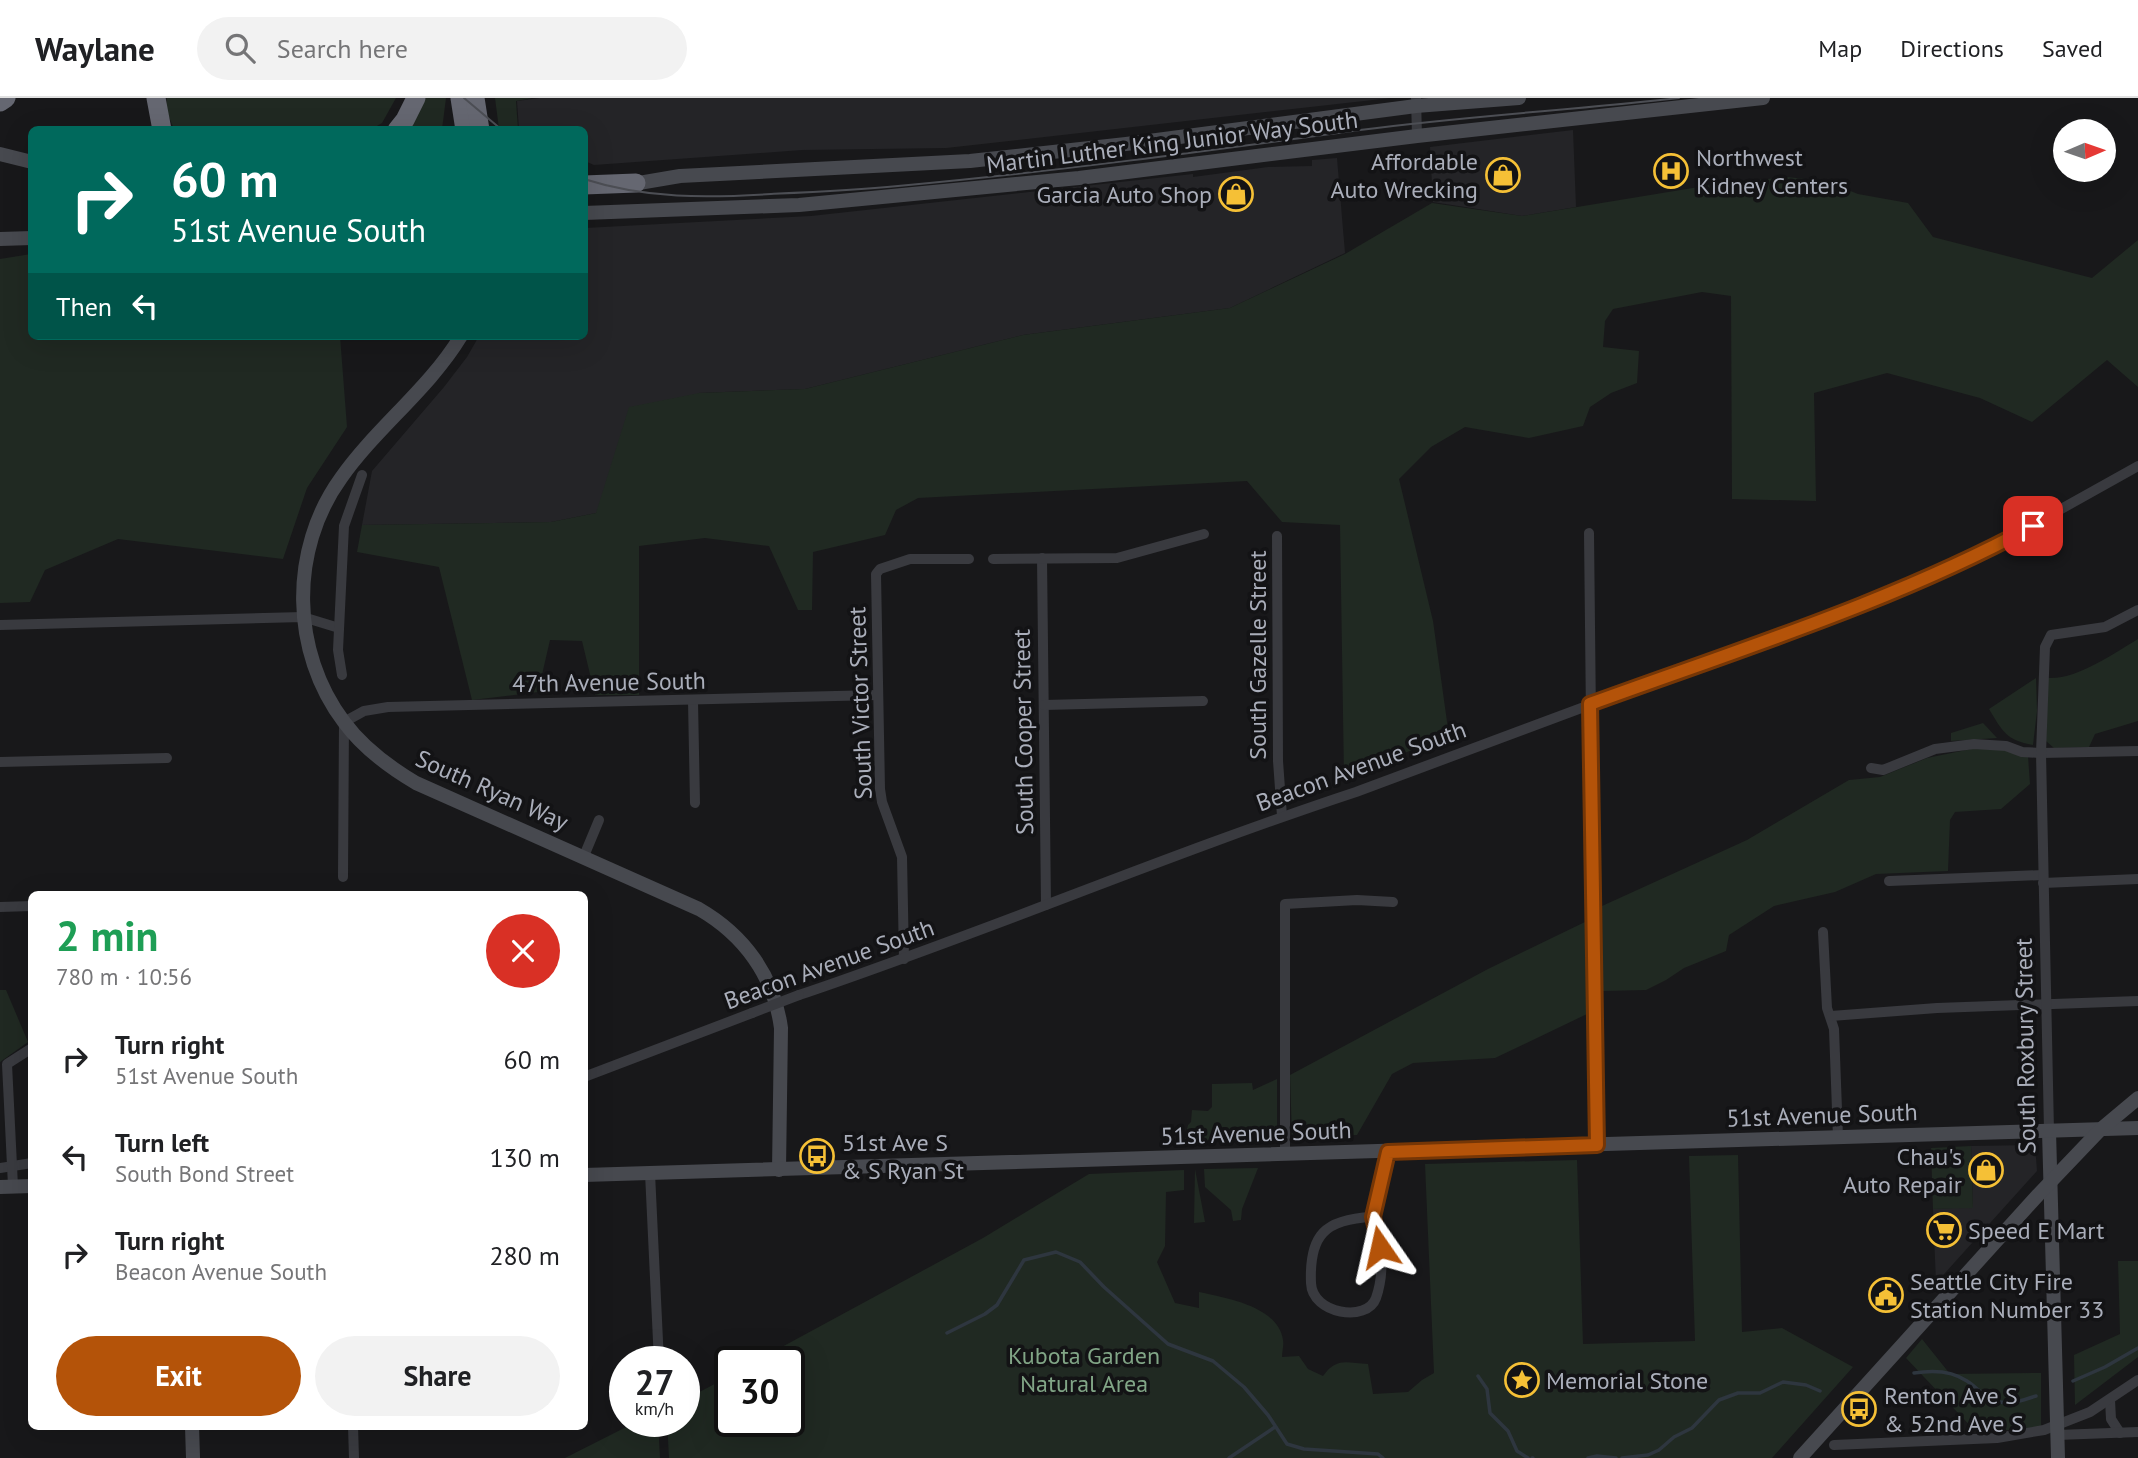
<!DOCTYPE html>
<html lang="en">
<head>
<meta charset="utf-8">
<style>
	:root { --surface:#fff; --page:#f2f2f2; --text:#202124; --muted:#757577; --line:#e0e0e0; --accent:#b45309 }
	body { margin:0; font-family:"PT Sans",sans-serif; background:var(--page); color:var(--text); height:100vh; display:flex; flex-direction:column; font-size:26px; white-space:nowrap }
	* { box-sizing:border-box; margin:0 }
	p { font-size:23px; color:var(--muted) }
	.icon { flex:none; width:38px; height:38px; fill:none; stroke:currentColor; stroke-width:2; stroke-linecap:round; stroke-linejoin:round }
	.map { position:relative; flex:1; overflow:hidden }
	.sheet { position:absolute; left:28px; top:793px; width:560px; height:539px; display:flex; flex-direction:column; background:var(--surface); border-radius:10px; box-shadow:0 7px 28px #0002 }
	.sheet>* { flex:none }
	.banner { position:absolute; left:28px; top:28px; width:560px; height:214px; border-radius:10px; box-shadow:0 7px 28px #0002; background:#00695c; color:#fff; overflow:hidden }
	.needle { width:46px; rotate:88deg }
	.fabs { position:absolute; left:2053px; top:21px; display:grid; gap:14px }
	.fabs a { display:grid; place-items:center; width:63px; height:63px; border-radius:50%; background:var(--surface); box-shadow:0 7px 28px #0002; font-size:35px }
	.speed { position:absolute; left:609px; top:1248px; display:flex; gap:14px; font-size:35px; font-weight:700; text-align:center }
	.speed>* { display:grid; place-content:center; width:91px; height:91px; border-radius:50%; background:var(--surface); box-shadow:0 7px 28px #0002; line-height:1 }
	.speed small { font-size:18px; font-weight:400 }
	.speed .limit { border:4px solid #111; border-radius:10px; background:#fff; color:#111 }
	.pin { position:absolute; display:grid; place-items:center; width:60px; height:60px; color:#fff; margin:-30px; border-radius:14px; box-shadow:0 4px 10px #0006 }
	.me { position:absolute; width:77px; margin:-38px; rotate:349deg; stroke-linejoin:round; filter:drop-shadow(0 0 5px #0008) }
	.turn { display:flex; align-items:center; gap:24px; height:147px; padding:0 28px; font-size:32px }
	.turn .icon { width:91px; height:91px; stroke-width:2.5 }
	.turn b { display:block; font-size:49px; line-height:60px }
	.then { display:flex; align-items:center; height:66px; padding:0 28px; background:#0003; gap:14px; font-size:26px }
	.round { display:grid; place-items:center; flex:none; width:74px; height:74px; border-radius:37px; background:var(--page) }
	.overview { display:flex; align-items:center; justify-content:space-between; height:119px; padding:0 28px }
	h1 { font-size:42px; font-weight:600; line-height:52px; color:#1e9e55 }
	.primary-button { display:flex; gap:14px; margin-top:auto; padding:14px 28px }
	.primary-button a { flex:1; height:80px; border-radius:42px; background:var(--accent); color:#fff; font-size:28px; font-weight:600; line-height:80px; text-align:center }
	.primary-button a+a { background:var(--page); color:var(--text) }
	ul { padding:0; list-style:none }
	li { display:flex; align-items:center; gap:21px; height:98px; padding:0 28px }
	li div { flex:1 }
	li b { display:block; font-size:26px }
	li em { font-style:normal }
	header { display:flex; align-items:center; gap:42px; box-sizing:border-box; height:98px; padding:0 35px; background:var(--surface); border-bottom:2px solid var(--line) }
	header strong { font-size:33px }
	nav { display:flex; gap:38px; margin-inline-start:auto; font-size:24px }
	.search { width:490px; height:63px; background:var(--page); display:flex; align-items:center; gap:18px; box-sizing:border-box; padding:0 24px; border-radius:38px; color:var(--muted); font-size:26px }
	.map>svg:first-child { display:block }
	.built { fill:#242427 }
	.green { fill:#202922 }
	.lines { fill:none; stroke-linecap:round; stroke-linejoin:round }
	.stream { stroke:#2e363f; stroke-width:3.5 }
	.street { stroke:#393a3f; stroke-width:10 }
	.secondary { stroke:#47494f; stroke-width:14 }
	.highway { stroke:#656771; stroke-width:19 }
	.tram { stroke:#4c4e54; stroke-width:2 }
	.street-bridge { stroke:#393a3f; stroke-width:10 }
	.route-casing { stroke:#753606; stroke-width:18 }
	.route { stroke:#b45309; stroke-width:12 }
	.labels { text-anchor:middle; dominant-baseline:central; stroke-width:7; stroke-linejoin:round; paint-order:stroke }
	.street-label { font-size:24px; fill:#aaaeba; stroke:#131315 }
	.poi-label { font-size:24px; fill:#aaaeba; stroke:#131315; text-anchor:start }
	.park-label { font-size:24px; fill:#81a586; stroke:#131315 }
</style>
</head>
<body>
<header>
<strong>Waylane</strong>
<div class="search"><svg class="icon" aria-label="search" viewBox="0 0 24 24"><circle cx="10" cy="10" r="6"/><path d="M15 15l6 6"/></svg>Search here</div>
<nav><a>Map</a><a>Directions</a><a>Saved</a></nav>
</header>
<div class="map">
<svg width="2138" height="1360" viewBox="0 0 2138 1360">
	<rect width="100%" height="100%" fill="#18181a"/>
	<!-- built -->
	<g class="built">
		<path d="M539,0H1391L946,50L802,52L594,67L585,63L584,32L519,31L517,3Z"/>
		<path d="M1573,32L1576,109L1522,118L1433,104L1430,49Z"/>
		<path d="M1337,60L1345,155L1230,210L1023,237L805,291L699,295L596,415L551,424L362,427L372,373L444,289L467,259L479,238H584L585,130L811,118L1193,76V79L1268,69L1312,68V62Z"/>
		<path d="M2035,1047L2037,1073L1936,1185L1933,1111L1973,1109L1971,1048Z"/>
	</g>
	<!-- green -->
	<g class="green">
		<path d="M167,0H396L382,25L372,31H174L166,12Z"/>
		<path d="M426,0H446L442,31L409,32Z"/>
		<path d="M495,0H533L516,3L518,31H499Z"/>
		<path d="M1787,79L1825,83L1858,96L1908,105L1933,139L2092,180L2138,142V289L2107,262L2032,324L1980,300L1887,275L1814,295L1816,403L1732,401L1731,198L1702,194L1613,211L1605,223L1603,249L1639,253L1637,285L1611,295L1590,309L1583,328L1529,340L1465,329L1431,349L1399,381L1433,523L1449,638L1344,678L1340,427L1282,424L1247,383L918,400L896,412L885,437L813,454L812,512H798L769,448L705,440L639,448V597H595L582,543L550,542L538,594L472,602L439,469L357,454L362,427L551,424L596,415L629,309L699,295L805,291L1023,237L1230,210L1345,156L1432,105L1522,118L1717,86Z"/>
		<path d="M31,156L32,238H340L347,329L307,390L283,461L118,441L45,472L30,504L0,505V161Z"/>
		<path d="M2138,541V623L2095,636L2089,649L2054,650L2046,643L2048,580C2076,582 2115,555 2138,541Z"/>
		<path d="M2036,580L2037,613L2033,647C2006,642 2003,634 1989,611Z"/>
		<path d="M1983,625L1997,640L1951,643V635Z"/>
		<path d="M1976,650L2003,652L2028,658L2030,686L2001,711L1955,714L1950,722L1948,773L1876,776L1835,794L1774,808L1729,837L1726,853L1684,870L1666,882L1646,892L1603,893L1602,808L1747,742L1849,682L1880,679L1927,660Z"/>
		<path d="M1587,823V916L1495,960L1413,965L1392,976L1357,1037L1292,1040L1290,977L1488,871Z"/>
		<path d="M0,892H6L28,944L0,964Z"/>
		<path d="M1277,981V1041L1184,1045L1188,1027L1191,1024L1192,1012L1208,1013L1212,1009V986L1252,985L1253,992Z"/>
		<path d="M1971,1048L1973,1110L1933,1111L1931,1050Z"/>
		<path d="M1738,1057L1742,1234L1782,1230L1853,1269L1772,1360H669L667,1323H684V1302L730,1278V1323H789V1264L756,1263L983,1140L1089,1076L1184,1072V1092L1166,1094L1165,1148L1157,1164L1175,1205L1199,1210V1194C1226,1200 1278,1208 1283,1242C1284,1247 1282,1254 1282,1259L1299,1258L1308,1271L1323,1278C1337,1259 1346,1265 1368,1266L1373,1296L1408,1294L1422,1282L1434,1275L1425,1066L1577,1062L1583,1246L1695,1243L1689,1058Z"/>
		<path d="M1258,1070L1242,1111L1241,1122L1233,1123L1231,1112L1205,1089L1204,1071Z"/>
		<path d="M1195,1071L1205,1124L1194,1125Z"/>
		<path d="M2118,1163H2138V1259L2075,1307L2074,1257L2120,1236Z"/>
		<path d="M1922,1241L1950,1276L2041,1275V1330L1976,1334L1906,1260Z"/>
		<path d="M638,1323H658L660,1360H565Z"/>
	</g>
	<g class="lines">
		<!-- stream -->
		<g class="stream">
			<path d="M947,1235L985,1216L997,1207L1024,1162L1056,1154L1080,1164L1104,1189L1168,1246L1213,1263L1244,1289L1268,1317L1287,1346L1304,1351L1378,1356L1383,1360"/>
			<path d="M1914,1275C1932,1272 1951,1272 1967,1283C1983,1294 1991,1308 2015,1304C2021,1303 2029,1300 2036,1298"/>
			<path d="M1478,1278L1487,1291L1490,1315L1508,1333L1517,1353L1528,1360"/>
			<path d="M2073,1283L2105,1269L2138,1250"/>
			<path d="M1229,1360L1275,1329"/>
			<path d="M1532,1360H1533"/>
			<path d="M1588,1360L1597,1358L1616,1360"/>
			<path d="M1622,1360L1648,1357L1659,1352L1674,1339L1692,1330L1719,1302L1738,1295H1760L1783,1284L1806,1287L1820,1293"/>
		</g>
		<!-- street -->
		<g class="street">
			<path d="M1416,0L1417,38"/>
			<path d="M1589,435L1594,899L1597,1047"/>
			<path d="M1277,438L1278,663L1282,718"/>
			<path d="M1042,460L1046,807"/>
			<path d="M993,461L1117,460L1204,436"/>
			<path d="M0,527L303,519L339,530"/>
			<path d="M342,577L338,552L344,428L362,377"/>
			<path d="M693,603L695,705"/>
			<path d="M1044,607L1203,603"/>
			<path d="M0,664L167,660"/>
			<path d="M1871,670L1883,672L1935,651L1974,646L2006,648L2022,654L2041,655L2138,653"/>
			<path d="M584,758L599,722"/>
			<path d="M343,779L344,624L364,613L388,609L878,597"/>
			<path d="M1889,783L2043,777"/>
			<path d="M2043,785L2138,781"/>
			<path d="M0,809L32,808"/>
			<path d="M1823,834L1827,910L1834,931L1838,1039"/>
			<path d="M904,861L902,759L882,704L880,691L876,476L880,471L910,461H969"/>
			<path d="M799,897C986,834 1168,756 1356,694L1866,504L1934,476L1995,448L2138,368"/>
			<path d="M1831,918L1937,910L2138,903"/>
			<path d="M584,979L752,915"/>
			<path d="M2049,1033L2041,655L2045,549L2051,537L2105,529L2138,512"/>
			<path d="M1285,1056V806L1357,802L1393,804"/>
			<path d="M0,1070L32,1065"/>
			<path d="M650,1075L659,1264"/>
			<path d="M13,1088L7,966L32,950"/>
			<path d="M1372,1119C1325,1121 1309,1137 1311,1185C1312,1216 1367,1225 1376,1200C1383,1180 1383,1156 1378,1136C1377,1130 1372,1123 1373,1116C1376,1095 1383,1074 1388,1053"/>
			<path d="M2110,1302L2111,1321L2120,1335"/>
			<path d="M353,1328L354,1360"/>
			<path d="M2057,1337L2138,1334"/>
			<path d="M1834,1347L1997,1340L2044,1332L2090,1314L2138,1282"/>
		</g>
		<!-- secondary -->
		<g class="secondary">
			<path d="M0,56L32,64"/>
			<path d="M627,87L680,78L970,63L1126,46L1416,8L1519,0"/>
			<path d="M584,115L799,107L1079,80L1417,38L1763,0"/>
			<path d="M0,141L32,140"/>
			<path d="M461,238C429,291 376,330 341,380C289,452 291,554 344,624C363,650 389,669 416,685L699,811C744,837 774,878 781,930L779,1072"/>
			<path d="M2049,1033L2058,1360"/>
			<path d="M584,1077L2138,1030"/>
			<path d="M0,1089L32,1088"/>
			<path d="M192,1328L193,1360"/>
			<path d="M1800,1360L2038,1097L2101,1031L2138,1000"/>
		</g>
		<!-- highway -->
		<g class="highway">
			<path d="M156,0L162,32"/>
			<path d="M460,0L465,32"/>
			<path d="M475,0L480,32"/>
			<path d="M0,4L6,0"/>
			<path d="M397,32L405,22L416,0"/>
			<path d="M584,87L636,85"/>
		</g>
		<!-- tram -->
		<g class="tram">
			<path d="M464,0L502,32"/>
			<path d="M584,81C646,101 707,100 771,96C813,94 856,92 898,88C1052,74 1206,53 1360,32C1466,18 1573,12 1679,0"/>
		</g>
		<!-- street-bridge -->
		<path class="street-bridge" d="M752,915L799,897"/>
	</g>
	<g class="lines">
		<!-- route casing -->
		<g class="route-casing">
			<path id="route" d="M1380,1149L1373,1119L1388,1054L1597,1047L1590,606C1738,552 1895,503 2033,428"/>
		</g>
		<!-- route -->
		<use href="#route" class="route"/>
	</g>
	<!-- icons -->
	<defs>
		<g id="hospital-ring" transform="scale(1.75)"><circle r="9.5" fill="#131315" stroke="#f5c036" stroke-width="1.5"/><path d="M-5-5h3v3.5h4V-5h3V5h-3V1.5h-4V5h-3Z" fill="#f5c036"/></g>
		<g id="shop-ring" transform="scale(1.75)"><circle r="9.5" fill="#131315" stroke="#f5c036" stroke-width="1.5"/><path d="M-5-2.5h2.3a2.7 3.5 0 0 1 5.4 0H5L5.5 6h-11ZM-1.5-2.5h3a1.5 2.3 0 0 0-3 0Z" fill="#f5c036"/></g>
		<g id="bus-ring" transform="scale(1.75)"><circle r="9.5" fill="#131315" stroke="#f5c036" stroke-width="1.5"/><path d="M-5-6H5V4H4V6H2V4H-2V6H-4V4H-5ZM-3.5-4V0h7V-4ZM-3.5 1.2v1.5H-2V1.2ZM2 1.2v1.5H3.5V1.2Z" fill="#f5c036"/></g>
		<g id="supermarket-ring" transform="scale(1.75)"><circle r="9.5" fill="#131315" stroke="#f5c036" stroke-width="1.5"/><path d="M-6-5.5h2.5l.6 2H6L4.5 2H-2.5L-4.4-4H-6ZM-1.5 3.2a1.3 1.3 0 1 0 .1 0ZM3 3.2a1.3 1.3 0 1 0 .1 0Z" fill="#f5c036"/></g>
		<g id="civic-ring" transform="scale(1.75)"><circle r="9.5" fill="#131315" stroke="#f5c036" stroke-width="1.5"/><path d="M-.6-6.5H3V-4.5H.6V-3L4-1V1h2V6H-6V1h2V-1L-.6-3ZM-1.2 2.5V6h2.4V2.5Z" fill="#f5c036"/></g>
		<g id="sight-ring" transform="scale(1.75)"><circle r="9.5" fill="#131315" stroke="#f5c036" stroke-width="1.5"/><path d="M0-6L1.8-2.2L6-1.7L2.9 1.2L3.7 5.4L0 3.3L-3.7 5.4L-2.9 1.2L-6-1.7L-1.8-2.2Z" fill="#f5c036"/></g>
	</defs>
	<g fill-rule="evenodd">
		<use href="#hospital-ring" x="1671" y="73"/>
		<use href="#shop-ring" x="1503" y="77"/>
		<use href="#shop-ring" x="1236" y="96"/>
		<use href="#bus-ring" x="817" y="1058"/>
		<use href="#shop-ring" x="1986" y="1072"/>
		<use href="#supermarket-ring" x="1944" y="1132"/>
		<use href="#civic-ring" x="1886" y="1197"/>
		<use href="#sight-ring" x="1522" y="1282"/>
		<use href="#bus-ring" x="1859" y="1311"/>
	</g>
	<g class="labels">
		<!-- street labels -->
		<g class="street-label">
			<text transform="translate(1172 44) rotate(-7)">Martin Luther King Junior Way South</text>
			<text transform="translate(1257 557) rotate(-90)">South Gazelle Street</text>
			<text transform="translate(609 584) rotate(-1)">47th Avenue South</text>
			<text transform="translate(860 605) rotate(-92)">South Victor Street</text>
			<text transform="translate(1023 634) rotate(-91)">South Cooper Street</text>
			<text transform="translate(1361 668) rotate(-20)">Beacon Avenue South</text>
			<text transform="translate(492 692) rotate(24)">South Ryan Way</text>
			<text transform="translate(829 866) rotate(-20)">Beacon Avenue South</text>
			<text transform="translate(2025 948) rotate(-91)">South Roxbury Street</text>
			<text transform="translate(1822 1017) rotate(-2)">51st Avenue South</text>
			<text transform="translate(1256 1035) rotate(-2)">51st Avenue South</text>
		</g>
		<!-- poi labels -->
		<g class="poi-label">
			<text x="1696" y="59">Northwest<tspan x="1696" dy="28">Kidney Centers</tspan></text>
			<text x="1478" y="63" text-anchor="end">Affordable<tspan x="1478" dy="28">Auto Wrecking</tspan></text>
			<text x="1212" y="96" text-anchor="end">Garcia Auto Shop</text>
			<text x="842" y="1044">51st Ave S<tspan x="842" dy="28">&amp; S Ryan St</tspan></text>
			<text x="1962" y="1058" text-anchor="end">Chau's<tspan x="1962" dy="28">Auto Repair</tspan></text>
			<text x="1968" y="1132">Speed E Mart</text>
			<text x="1910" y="1183">Seattle City Fire<tspan x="1910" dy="28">Station Number 33</tspan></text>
			<text x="1546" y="1282">Memorial Stone</text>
			<text x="1884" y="1297">Renton Ave S<tspan x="1884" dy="28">&amp; 52nd Ave S</tspan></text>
		</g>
		<!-- park labels -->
		<g class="park-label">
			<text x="1084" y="1257">Kubota Garden<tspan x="1084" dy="28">Natural Area</tspan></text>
		</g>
	</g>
</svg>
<div class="fabs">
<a><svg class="needle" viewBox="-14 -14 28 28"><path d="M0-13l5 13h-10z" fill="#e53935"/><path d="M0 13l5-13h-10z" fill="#757577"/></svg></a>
</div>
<div class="speed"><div>27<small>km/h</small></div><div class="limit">30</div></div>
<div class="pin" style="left:2033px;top:428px;background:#d93025"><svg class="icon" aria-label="arrive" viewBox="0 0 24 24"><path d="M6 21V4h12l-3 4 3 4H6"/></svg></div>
<svg class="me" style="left:1380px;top:1149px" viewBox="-20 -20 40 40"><path d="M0-17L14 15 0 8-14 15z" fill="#b45309" stroke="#fff" stroke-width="4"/></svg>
<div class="banner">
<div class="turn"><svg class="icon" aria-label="right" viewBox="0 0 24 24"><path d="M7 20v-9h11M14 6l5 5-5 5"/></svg><div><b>60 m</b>51st Avenue South</div></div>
<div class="then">Then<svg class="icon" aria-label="left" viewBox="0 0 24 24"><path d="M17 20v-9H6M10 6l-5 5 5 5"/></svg></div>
</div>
<section class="sheet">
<div class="overview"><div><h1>2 min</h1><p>780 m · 10:56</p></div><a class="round" style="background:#d93025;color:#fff"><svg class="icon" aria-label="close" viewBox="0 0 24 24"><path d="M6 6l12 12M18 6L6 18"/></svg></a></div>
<ul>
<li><svg class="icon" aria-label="right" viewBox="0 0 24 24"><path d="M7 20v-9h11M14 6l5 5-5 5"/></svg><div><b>Turn right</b><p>51st Avenue South</p></div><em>60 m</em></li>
<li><svg class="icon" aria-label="left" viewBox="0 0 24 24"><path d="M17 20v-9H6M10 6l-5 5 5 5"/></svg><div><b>Turn left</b><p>South Bond Street</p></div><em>130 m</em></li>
<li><svg class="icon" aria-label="right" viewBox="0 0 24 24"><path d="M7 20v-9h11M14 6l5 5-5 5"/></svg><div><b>Turn right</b><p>Beacon Avenue South</p></div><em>280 m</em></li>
</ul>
<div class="primary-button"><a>Exit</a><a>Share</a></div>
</section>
</div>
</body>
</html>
